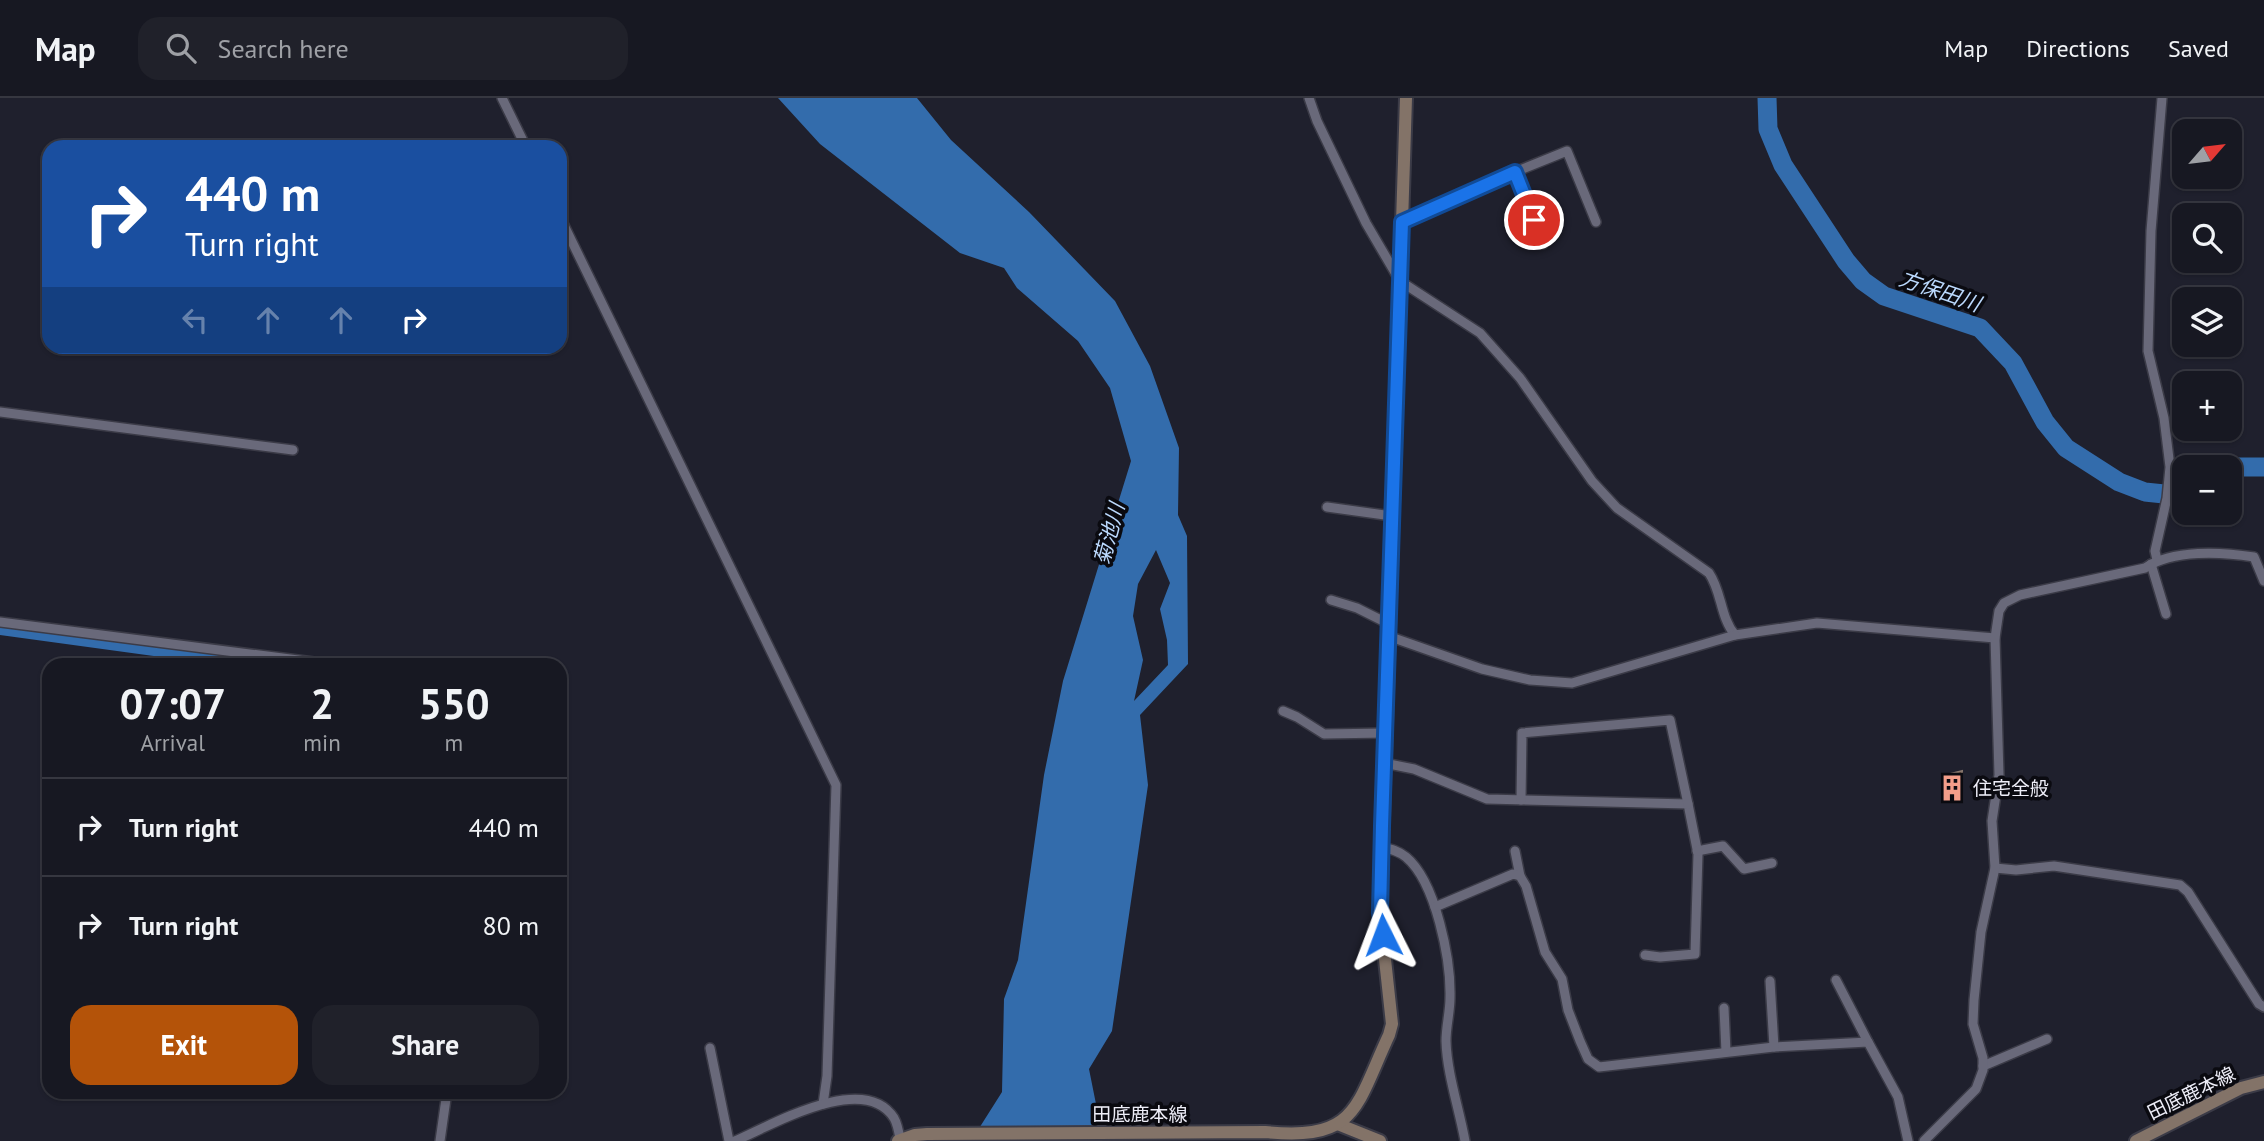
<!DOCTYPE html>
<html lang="en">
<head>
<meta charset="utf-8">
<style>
	:root { --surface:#171822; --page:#20212a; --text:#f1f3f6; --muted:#9ea0a5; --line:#363740; --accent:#b45309 }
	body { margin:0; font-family:"PT Sans","Noto Sans JP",sans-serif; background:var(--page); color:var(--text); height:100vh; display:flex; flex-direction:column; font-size:26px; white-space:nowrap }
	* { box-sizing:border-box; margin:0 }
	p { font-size:23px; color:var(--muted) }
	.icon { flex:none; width:38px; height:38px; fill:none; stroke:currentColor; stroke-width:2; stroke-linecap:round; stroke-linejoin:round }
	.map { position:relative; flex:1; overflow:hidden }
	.panel { position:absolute; left:42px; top:560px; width:525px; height:441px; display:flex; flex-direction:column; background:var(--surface); border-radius:21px; box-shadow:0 2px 5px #0004,0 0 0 2px var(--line) }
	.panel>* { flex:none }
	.hud { position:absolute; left:42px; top:42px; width:525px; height:214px; border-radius:21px; box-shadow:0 2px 5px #0004,0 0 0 2px var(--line); background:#1a4fa0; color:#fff; overflow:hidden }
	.needle { width:46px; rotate:62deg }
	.buttons { position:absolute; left:2172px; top:21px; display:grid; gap:14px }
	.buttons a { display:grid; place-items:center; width:70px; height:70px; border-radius:14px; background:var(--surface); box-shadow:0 2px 5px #0004,0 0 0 2px var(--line); font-size:35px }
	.pin { position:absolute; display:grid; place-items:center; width:60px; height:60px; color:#fff; margin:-30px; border:4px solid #fff; border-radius:50%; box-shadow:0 2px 7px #0007 }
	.me { position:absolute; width:77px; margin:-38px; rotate:357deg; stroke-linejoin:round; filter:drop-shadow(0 0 5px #0008) }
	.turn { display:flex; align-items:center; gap:24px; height:147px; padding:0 28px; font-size:32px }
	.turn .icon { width:91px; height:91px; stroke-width:2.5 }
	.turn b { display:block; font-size:49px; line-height:60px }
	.lanes { display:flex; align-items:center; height:66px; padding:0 28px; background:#0003; justify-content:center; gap:35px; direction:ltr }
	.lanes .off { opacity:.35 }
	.eta { display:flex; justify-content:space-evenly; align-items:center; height:119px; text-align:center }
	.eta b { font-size:42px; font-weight:700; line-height:49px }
	.primary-button { display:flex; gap:14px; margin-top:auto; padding:14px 28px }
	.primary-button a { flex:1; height:80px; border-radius:21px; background:var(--accent); color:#fff; font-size:28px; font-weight:700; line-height:80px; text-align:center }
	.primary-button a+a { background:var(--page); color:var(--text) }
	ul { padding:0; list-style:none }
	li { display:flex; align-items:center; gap:21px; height:98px; padding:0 28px; border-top:2px solid var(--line) }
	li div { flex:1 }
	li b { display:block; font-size:26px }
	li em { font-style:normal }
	header { display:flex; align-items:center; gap:42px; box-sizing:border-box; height:98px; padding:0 35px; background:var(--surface); border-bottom:2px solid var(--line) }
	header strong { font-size:33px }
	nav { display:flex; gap:38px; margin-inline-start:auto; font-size:24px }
	.search { width:490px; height:63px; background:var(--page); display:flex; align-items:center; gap:18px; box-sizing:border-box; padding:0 24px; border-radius:21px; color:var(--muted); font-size:26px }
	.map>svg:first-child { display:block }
	.water { fill:#336cac; fill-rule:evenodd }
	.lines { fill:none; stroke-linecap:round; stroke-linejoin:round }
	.canal { stroke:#336cac; stroke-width:10 }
	.river { stroke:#336cac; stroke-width:19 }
	.building { fill:#542d0f; stroke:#87766c; stroke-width:2 }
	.minor-casing { stroke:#3b3b47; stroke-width:12 }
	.secondary-casing { stroke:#3b3b47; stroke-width:16 }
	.minor { stroke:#69697a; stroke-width:9 }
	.secondary { stroke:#837368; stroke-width:12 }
	.route-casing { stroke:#114b97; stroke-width:18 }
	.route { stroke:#1a73e8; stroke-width:12 }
	.labels { text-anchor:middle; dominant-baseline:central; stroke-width:7; stroke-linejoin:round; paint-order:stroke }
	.poi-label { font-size:19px; fill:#eeeef8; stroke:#0a0a10; text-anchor:start }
	.street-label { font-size:19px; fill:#eeeef8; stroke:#0a0a10 }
	.water-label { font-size:21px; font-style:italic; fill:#bbd9fd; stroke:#0a0a10 }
</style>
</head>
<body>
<header>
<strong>Map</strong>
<div class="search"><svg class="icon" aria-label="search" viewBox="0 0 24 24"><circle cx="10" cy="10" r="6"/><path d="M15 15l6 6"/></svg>Search here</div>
<nav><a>Map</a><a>Directions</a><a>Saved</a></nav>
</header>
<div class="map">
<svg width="2264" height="1043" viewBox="0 0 2264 1043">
	<rect width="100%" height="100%" fill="#1f202d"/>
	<!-- water -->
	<path class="water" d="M778,0H917L951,42L1029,114L1115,203L1150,268L1179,350L1178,417L1187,438L1188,566L1140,617L1148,687L1112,933L1089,971L1096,1006L1092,1043H971L1002,994L1004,901L1018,862L1044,677L1063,583L1131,363L1110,290L1078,243L1017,190L1004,170L960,155L820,46ZM1156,452L1170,485L1160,511L1167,542L1168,567L1134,603L1143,562L1133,518L1138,486Z"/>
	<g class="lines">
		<!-- canal -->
		<path class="canal" d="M0,532L257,567"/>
		<!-- river -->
		<g class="river">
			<path d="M1767,0L1768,31L1783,67L1846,163L1863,183L1884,198L1980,230L2013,265L2045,324L2066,350L2119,384L2145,394L2164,396L2184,388"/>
			<path d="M2230,369H2264"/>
		</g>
	</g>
	<!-- building -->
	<path class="building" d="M1962,673L1961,702L1943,703L1942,678Z"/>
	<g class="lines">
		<!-- minor casing -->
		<g class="minor-casing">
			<g id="minor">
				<path d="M502,0L526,49"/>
				<path d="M1309,0L1317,23L1366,125L1400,183L1480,235L1520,280L1592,383L1617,410L1709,475C1722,494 1720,519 1735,537L1817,525L1995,540"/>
				<path d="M1515,74L1543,146"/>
				<path d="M560,119L836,687L827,978L823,1006"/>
				<path d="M1402,124L1468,96L1480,88L1567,53L1596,124"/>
				<path d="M0,314L293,352"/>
				<path d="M1327,409L1392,418"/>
				<path d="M2157,462L2155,453L2167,400L2170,369L2164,320L2148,253L2151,133L2162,0"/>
				<path d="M2151,466L2166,516"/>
				<path d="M1331,502L1357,510L1389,526"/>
				<path d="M0,524L337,567"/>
				<path d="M1388,538L1482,571L1530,582L1572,585L1735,537"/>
				<path d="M1283,613L1297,619L1324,636L1385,635"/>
				<path d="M1384,665L1414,671L1487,701L1688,706L1698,756L1695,856L1660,859L1645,857"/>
				<path d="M1521,702L1522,635L1670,622L1688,706"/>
				<path d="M1382,749C1391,751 1399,753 1406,759C1436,784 1451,862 1450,900C1450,914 1446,928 1446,943C1447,976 1459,1010 1465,1043"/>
				<path d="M1515,753L1520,778"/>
				<path d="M1697,753L1723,748L1744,771L1772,765"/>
				<path d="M1995,770L2016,772L2054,768L2180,787L2188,794L2259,906L2264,909"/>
				<path d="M1435,809L1513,776L1520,778L1526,788L1545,854L1562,881L1568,912L1580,943L1588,961L1599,969L1774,949L1868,944L1898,999L1908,1043"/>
				<path d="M1836,882L1868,944"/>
				<path d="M1770,883L1774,949"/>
				<path d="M1724,910L1726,954"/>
				<path d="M710,950L729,1043"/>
				<path d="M1983,968L2047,941"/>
				<path d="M440,1043L447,994"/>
				<path d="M735,1043C772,1027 864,973 894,1020C897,1025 899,1035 900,1041"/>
				<path d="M1924,1043L1976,991L1983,972V960L1973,926L1974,902L1981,834L1995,770L1992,723L1999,677L1995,540L1999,513L2004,505L2020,497L2145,470C2173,451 2222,454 2254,459L2264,483"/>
			</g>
		</g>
		<!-- secondary casing -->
		<g class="secondary-casing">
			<g id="secondary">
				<path d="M1340,1027L1380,1043"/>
				<path d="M898,1043L915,1037L927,1036L1265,1034C1357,1043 1355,1010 1389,937L1392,926L1380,815L1406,0"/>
				<path d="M2136,1043L2241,990L2264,984"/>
			</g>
		</g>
		<!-- minor -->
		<use href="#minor" class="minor"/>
		<!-- secondary -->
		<use href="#secondary" class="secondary"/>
	</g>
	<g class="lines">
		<!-- route casing -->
		<g class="route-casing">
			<path id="route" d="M1383,837L1380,815L1382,728L1402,124L1515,74L1534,122"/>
		</g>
		<!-- route -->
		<use href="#route" class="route"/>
	</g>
	<!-- icons -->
	<defs>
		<g id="building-bare" transform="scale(2.1)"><path d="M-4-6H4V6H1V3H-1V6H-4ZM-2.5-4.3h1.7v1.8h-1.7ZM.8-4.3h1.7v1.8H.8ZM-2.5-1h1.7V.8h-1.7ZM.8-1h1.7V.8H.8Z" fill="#f49e8a" stroke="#0a0a10" stroke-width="2.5" paint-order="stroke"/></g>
	</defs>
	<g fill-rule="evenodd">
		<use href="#building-bare" x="1952" y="690"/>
	</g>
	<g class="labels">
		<!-- poi labels -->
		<g class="poi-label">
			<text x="1973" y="690">住宅全般</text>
		</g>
		<!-- street labels -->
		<g class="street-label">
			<text transform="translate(2191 995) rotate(-26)">田底鹿本線</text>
			<text x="1140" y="1016">田底鹿本線</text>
		</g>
		<!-- water labels -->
		<g class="water-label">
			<text transform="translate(1940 193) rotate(19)">方保田川</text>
			<text transform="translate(1109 436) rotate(-75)">菊池川</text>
		</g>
	</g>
</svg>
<div class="buttons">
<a><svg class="needle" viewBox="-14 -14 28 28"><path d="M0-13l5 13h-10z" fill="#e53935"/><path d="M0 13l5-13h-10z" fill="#9ea0a5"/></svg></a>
<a><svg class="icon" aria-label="search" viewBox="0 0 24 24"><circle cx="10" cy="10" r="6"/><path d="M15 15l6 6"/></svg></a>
<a><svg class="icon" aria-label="layers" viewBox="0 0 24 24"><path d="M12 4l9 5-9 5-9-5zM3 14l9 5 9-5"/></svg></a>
<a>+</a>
<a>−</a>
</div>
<div class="pin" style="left:1534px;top:122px;background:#d93025"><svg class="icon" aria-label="arrive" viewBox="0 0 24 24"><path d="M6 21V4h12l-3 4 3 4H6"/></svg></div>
<svg class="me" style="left:1383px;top:837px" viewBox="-20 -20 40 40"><path d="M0-17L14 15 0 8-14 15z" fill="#1a73e8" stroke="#fff" stroke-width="4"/></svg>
<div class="hud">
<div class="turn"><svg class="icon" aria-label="right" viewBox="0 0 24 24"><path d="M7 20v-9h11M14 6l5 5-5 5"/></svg><div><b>440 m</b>Turn right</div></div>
<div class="lanes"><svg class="icon off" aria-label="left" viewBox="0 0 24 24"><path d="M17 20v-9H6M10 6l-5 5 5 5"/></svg><svg class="icon off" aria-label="ahead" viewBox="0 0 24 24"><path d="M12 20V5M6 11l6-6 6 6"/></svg><svg class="icon off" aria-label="ahead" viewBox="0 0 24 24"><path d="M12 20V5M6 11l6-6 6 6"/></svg><svg class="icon" aria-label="right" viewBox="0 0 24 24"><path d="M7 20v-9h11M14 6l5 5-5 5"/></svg></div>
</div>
<section class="panel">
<div class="eta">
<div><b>07:07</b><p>Arrival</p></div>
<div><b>2</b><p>min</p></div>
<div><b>550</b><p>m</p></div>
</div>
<ul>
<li><svg class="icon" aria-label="right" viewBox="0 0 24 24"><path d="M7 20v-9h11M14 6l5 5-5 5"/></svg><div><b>Turn right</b></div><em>440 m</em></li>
<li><svg class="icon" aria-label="right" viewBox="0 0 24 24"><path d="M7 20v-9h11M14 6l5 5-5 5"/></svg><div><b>Turn right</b></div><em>80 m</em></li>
</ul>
<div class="primary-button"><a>Exit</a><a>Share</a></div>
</section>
</div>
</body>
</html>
